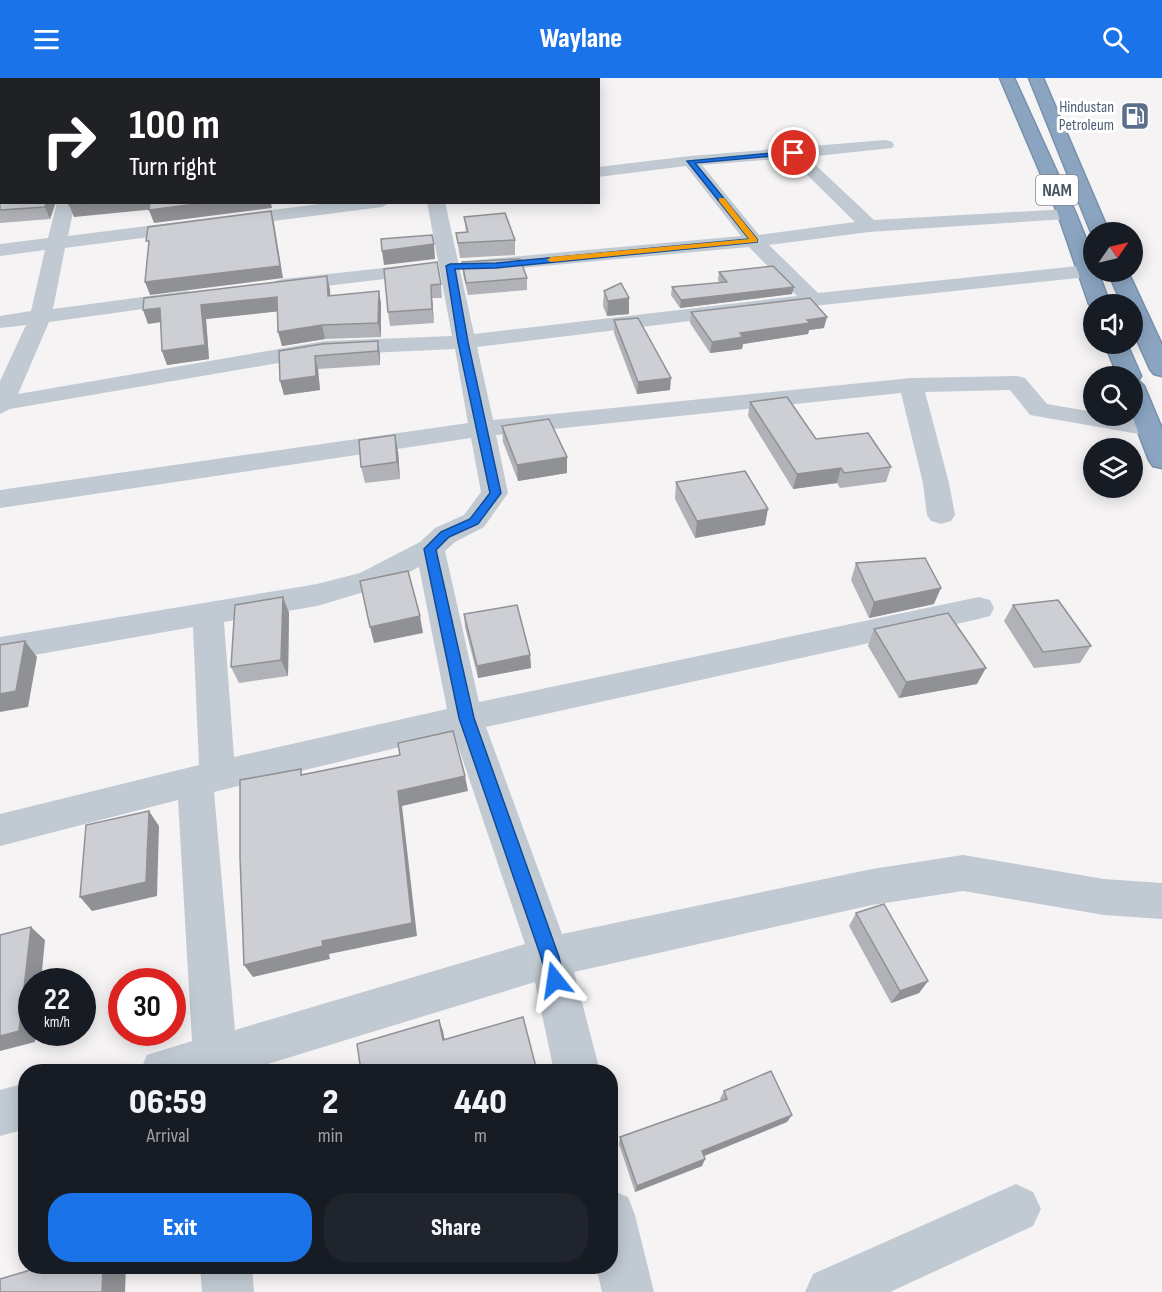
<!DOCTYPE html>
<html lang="en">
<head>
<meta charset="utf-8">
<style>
	:root { --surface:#171b24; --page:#20242c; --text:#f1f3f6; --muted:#9ea1a6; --accent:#1a73e8 }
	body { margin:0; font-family:"Sofia Sans Condensed",sans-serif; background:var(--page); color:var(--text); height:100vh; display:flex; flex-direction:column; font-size:22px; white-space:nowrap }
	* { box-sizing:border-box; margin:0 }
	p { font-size:20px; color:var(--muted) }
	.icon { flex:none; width:33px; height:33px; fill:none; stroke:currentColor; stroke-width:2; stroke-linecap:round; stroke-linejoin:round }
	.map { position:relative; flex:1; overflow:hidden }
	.details { position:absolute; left:18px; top:986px; width:600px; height:210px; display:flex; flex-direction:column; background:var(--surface); border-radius:24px; box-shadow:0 3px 15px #0003 }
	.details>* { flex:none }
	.banner { position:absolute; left:0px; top:0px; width:600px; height:126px; box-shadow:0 3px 15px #0003; background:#202124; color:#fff; overflow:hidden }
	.needle { width:39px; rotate:56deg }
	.fabs { position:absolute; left:1083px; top:144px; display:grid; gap:12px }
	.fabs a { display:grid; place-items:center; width:60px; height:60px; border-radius:50%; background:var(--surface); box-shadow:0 3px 15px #0003; font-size:30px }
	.speed { position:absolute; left:18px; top:890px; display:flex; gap:12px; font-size:30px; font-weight:700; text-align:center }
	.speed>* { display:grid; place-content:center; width:78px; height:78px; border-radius:50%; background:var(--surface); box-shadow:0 3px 15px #0003; line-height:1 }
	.speed small { font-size:15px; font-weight:400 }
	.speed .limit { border:9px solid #d22; background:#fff; color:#111 }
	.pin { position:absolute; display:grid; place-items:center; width:51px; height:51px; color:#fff; margin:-26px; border:3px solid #fff; border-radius:50%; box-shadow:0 2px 6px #0007 }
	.me { position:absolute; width:66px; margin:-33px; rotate:345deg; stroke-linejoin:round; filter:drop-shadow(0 0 4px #0008) }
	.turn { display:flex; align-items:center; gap:21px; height:126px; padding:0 30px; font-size:27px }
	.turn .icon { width:78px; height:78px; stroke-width:2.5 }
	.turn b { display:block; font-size:42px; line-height:51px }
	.eta { display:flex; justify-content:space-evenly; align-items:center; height:102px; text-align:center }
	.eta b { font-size:36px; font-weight:800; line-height:42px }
	.button { display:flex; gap:12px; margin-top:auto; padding:12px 30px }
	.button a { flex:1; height:69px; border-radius:24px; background:var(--accent); color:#fff; font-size:24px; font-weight:800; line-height:69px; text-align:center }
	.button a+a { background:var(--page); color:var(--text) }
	header { display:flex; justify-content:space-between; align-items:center; height:78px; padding:0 30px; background:var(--accent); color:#fff; font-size:27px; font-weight:800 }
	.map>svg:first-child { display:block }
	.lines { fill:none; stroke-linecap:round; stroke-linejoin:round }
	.highway-casing { stroke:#7690ad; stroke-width:3 }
	.street { fill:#c1cad2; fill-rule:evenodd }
	.highway { fill:#8ba5c1; fill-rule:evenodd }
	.wall { fill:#b0b2b7 }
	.shaded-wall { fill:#909195 }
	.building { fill:#cdcfd5; stroke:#909195; stroke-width:1.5 }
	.route { fill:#1a73e8; stroke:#114b97; stroke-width:1.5 }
	.slow { fill:#f59e0b }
	.labels { text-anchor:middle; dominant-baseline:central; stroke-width:6; stroke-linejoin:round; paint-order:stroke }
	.far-service-label { font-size:16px; fill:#4e5e75; stroke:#fff; text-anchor:end }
	.shield { fill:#fff; stroke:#808990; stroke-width:1.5 }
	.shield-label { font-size:18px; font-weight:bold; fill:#4a5661 }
</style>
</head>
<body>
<header><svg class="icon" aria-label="menu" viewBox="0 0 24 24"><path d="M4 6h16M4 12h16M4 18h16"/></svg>Waylane<svg class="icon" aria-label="search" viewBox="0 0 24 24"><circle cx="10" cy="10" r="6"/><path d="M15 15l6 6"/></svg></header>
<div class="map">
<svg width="1162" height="1214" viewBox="0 0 1162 1214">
	<rect width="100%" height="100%" fill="#f5f3f3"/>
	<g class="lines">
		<!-- highway casing -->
		<g class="highway-casing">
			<g id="highway">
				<path d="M1000,0H1014L1076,136L1094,181V194H1098L1110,226H1094V231L1089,226L1058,136Z"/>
				<path d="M1029,0H1043L1109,154H1094V158L1091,154Z"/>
				<path d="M1108,194H1128L1162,267V298L1154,296L1150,291L1132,251V226H1122Z"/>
				<path d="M1105,266H1127L1141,298L1138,302L1144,308L1162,351V390L1153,388L1149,382L1132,338V298H1118Z"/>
			</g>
		</g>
		<!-- street -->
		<g class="street">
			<rect x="399" y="0" width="14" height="2"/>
			<path d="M529,0H543L544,2H530Z"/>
			<path d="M886,62L892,64L894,67L892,70L807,79L874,142L1067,131L1073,132L1076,136L1073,140L1067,141L869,154L769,167L818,215L1087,187L1094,189V194H1097L1094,197L1087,199L813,228L477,269L493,342L911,300L1017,298L1025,300L1047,326L1094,334V338C1116,338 1137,340 1159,346L1162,352L1159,356L1150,358L1030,337L1010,312L925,314L949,405L955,437L951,443L941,446L931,443L927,437L923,405L901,315L496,357L508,415L484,449L455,464L445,473L479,624L979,519L990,522L994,530L990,538L979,541L486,649L562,856L872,791L963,777L1104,801L1162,805V841L1104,837L963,813L872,827L574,894L600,993H554L535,904L245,993H140L147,977L192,963L178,722L0,768V736L199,687L193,549L0,583V559L317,506L360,495L420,464L435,450L464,437L481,414L471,360L0,430V412L468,345L455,271L325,277L10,331L0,336V303L26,247L0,250V238L31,233L45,172L0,178V166L48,160L57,124H75L68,158L335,124H391L382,129L65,170L53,231L187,213L194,215L197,219L194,223L187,225L49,244L18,316L325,263L452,258L427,124H445L474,256L797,218L749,169L477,194L470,192L467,188L470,184L477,182L741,158L686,88L598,99V89L690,78ZM790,80L855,144L759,157L702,87ZM419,489L447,631L234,679L224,544L317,528L381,509ZM454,656L525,866L235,952L214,714Z"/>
			<path d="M429,185L436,187L439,191L436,195L283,213L276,211L273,207L276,203L283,201Z"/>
			<path d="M26,1005V1051L0,1058V1012Z"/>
			<path d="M1016,1106L1033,1114L1041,1131L1033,1148L890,1214H805L813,1196Z"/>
			<path d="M610,1112L628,1119L635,1137L654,1214H602L596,1188H610Z"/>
			<path d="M200,1188H252L254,1214H202Z"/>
		</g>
		<!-- highway -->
		<use href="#highway" class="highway"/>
	</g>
	<!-- wall -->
	<g class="wall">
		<path d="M0,0L2,124H56L50,141L0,145Z"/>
		<path d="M464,139L515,162V177L460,180L456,155L466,154Z"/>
		<path d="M462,184L527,200V212L468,217L463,196Z"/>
		<path d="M384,191L441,206L442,220H432L434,245L390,248L388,234Z"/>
		<path d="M719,194L792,216L680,230L671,217L672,209L720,205L718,202Z"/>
		<path d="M327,198L330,218L379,213L381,226V259L325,261L282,268L278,233L206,241L209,281L167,287L162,273L161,244L148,246Z"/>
		<path d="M604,213L629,236L607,238L603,228Z"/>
		<path d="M691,234L824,250L809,252L808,256L743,266L742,271L710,275L690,245Z"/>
		<path d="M614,242L670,312L637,316L614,255Z"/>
		<path d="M378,263L380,277V287L318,291L320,312L284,317L279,273Z"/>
		<path d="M750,324L816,361L891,389L886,404L840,410L837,405L793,411L748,338Z"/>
		<path d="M502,348L567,395L518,403L503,364Z"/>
		<path d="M398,373L400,401L365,405L361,389Z"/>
		<path d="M676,404L765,447L695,460L675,421Z"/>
		<path d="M856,485L934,526L869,540L851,502Z"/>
		<path d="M283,519L289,535L288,598L239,605L231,589Z"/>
		<path d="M1013,527L1091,568L1080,585L1034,590L1004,543Z"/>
		<path d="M464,536L530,577L531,590L478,600L465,549Z"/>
		<path d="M874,551L977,606L899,620L868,568Z"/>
		<path d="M856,835L928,903L919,915L891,925L849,848Z"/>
		<path d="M724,1013L787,1044L704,1078L705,1081L702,1088L635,1114L619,1066L620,1059L721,1023L720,1021Z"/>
	</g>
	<!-- shaded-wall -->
	<g class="shaded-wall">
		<path d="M46,124H56L50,141L45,129Z"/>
		<path d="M92,124H153L156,131L74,139L69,127Z"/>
		<path d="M211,124L281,125L271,126L272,130L154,145L149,132Z"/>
		<path d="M271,133L274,145L283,200L150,217L145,204Z"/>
		<path d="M434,166L435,181L384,187L382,173Z"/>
		<path d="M327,198L330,211L331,232L328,218Z"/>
		<path d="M431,207L432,220L434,245L432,231Z"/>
		<path d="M794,209L792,216L680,230L681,222Z"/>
		<path d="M379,213L381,226V259L378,245Z"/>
		<path d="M277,219L281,233L206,241L209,281L167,287L162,273L201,227Z"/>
		<path d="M629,220V236L607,238L608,223Z"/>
		<path d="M160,230L166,243L148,246L143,232Z"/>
		<path d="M827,239L824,250L809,252L808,256L743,266L742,271L710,275L712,264L740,255L807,242Z"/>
		<path d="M322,247L325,261L282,268L278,254Z"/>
		<path d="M378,263L380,277V287L378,273Z"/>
		<path d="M315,278L318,291L320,312L284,317L280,303Z"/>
		<path d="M671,300L670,312L637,316L638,304Z"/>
		<path d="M395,357L398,373L400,401L397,384Z"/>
		<path d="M567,379V395L518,403L517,387Z"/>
		<path d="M841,390L837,405L793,411L797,396Z"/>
		<path d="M768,431L765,447L695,460L697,443Z"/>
		<path d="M941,510L934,526L869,540L874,524Z"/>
		<path d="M283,519L289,535L288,598L281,582Z"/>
		<path d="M420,538L423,555L374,565L370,549Z"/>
		<path d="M25,563L37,579L28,629L0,634V616Z"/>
		<path d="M530,577L531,590L478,600L477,588Z"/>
		<path d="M986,590L977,606L899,620L906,604Z"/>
		<path d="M465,698L468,713L402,728L417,858L329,876L330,881L253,899L244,887L322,863L398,713Z"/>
		<path d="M149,733L159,748L157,818L92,833L80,819Z"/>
		<path d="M31,849L45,862L41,903H32V954H36L35,964L0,973V958Z"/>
		<path d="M928,903L919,915L891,925L900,913Z"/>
		<path d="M439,942L443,953L447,973L443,962Z"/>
		<path d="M792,1037L787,1044L699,1080L702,1073Z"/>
		<path d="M705,1081L702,1088L635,1114L637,1108Z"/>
		<path d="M103,1188H126L125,1214H102Z"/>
	</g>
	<!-- building -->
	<g class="building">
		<path d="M0,0H151L152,2H2V124H46L45,129L0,132Z"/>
		<path d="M421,0H511L512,2H421Z"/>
		<path d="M69,124H92L69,127Z"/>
		<path d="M150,124H211L149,132Z"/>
		<path d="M271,133L280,188L145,204L149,163H146L148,149Z"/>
		<path d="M505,135L515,162L458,165L456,155L468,154L464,139Z"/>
		<path d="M432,157L434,166L382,173L381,161Z"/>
		<path d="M520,181L527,200L466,205L462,184Z"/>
		<path d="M437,184L441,206L431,207L432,231L388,234L384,191Z"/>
		<path d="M773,188L794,209L681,222L672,209L727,204L719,194Z"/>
		<path d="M327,198L328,218L379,213L378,245L322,247L278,254L277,219L201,227L205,267L162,273L160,230L143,232L144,220Z"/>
		<path d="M621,205L629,220L608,223L604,213Z"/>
		<path d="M810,220L827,239L807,242L810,245L740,255L743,259L712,264L691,234Z"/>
		<path d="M638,240L671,300L638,304L614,242Z"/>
		<path d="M378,263V273L315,278L316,298L280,303L279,273L322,266Z"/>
		<path d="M787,319L816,361L868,355L891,389L844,395L841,390L797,396L750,324Z"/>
		<path d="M549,341L567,379L517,387L502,348Z"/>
		<path d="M395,357L397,384L361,389L359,362Z"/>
		<path d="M745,393L768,431L697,443L676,404Z"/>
		<path d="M925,480L941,510L874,524L856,485Z"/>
		<path d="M408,493L420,538L370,549L360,503Z"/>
		<path d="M283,519L281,582L231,589L235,527Z"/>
		<path d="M1058,522L1091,568L1043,574L1013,527Z"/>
		<path d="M517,527L530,577L477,588L464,536Z"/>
		<path d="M948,535L986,590L906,604L874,551Z"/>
		<path d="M25,563L16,613L0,616V567Z"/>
		<path d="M453,653L465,698L398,713L412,845L322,863L323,868L244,887L240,779V702L301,691V697L400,677L398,665Z"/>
		<path d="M149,733L146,804L80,819L86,747Z"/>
		<path d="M884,826L928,903L900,913L856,835Z"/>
		<path d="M31,849L19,953L0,958V857Z"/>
		<path d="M523,939L537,993H361L357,966L439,942L443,962Z"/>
		<path d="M771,993L792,1037L702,1073L705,1081L637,1108L620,1059L727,1021L724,1013Z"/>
		<path d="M44,1188H103L102,1214H0V1201Z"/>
	</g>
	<!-- route -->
	<path class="route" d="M794,73L796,76L695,85L757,161V164L496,190L455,191L468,264L501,415L478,446L449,459L436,472L474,640L559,879L564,902L562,908L555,910L549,908L541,879L459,640L424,471L441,454L470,441L490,415L458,264L446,188L450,186L496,185L749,161L687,83Z"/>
	<!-- slow -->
	<path class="slow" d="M719,120H724L757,161V164L551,184L547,182L551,179L749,161L719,123Z"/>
	<!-- icons -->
	<defs>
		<g id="fuel-square" transform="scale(1.5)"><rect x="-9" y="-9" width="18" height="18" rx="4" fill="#5c6f8a" stroke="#fff"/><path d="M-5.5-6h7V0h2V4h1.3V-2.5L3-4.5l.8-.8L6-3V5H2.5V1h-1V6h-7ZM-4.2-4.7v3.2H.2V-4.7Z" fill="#fff"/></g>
	</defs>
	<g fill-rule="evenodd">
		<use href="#fuel-square" x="1135" y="38"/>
	</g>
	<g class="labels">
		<!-- far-service labels -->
		<g class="far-service-label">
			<text x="1114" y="29">Hindustan<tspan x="1114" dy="18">Petroleum</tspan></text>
		</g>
		<!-- shield labels -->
		<rect class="shield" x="1036" y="97" width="42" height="30" rx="4.5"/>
		<g class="shield-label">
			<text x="1057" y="112">NAM</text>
		</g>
	</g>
</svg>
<div class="fabs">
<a><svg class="needle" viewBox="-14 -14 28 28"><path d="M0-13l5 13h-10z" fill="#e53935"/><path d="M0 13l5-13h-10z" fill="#9ea1a6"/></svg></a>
<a><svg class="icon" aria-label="sound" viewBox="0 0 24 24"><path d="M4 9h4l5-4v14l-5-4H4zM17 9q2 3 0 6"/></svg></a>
<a><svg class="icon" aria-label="search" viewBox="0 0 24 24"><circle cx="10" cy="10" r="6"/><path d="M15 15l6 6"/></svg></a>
<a><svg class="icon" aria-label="layers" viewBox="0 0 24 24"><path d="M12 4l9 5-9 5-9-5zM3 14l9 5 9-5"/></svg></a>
</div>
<div class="speed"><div>22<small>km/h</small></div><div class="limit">30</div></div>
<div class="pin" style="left:794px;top:75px;background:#d93025"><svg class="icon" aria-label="arrive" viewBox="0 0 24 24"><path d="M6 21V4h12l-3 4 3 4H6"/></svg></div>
<svg class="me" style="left:555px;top:902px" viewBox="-20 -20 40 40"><path d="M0-17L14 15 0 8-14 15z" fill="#1a73e8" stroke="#fff" stroke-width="4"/></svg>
<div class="banner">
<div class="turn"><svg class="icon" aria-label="right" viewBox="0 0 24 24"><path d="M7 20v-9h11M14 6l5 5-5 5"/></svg><div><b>100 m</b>Turn right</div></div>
</div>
<section class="details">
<div class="eta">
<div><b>06:59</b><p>Arrival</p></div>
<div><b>2</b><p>min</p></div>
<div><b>440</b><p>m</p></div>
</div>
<div class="button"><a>Exit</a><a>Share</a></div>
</section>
</div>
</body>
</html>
